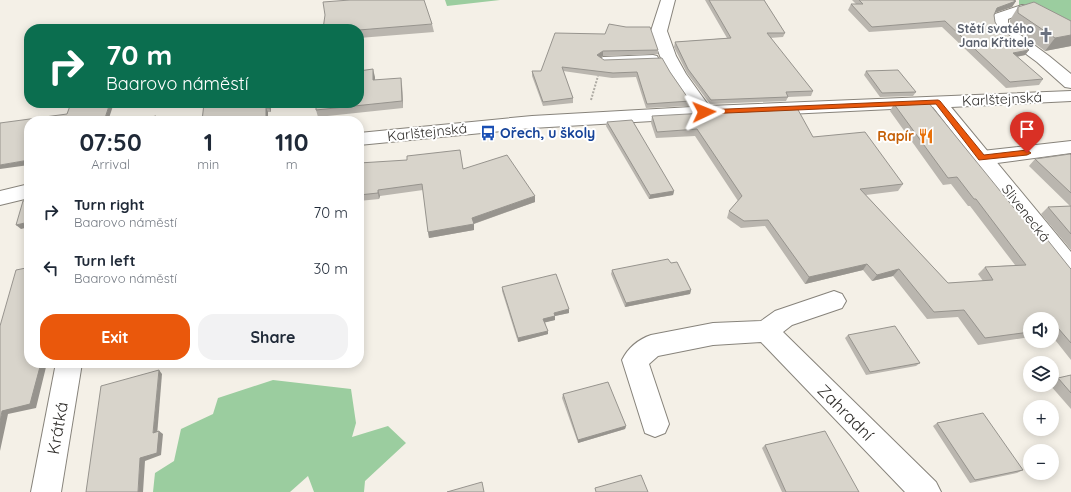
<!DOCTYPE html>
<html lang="en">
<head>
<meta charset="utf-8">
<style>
	:root { --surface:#fff; --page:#f2f2f3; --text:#1f2937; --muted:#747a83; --accent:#ea580c }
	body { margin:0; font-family:Quicksand,sans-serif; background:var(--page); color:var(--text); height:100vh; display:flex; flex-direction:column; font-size:15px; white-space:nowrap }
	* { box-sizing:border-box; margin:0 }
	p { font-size:13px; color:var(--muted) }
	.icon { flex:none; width:22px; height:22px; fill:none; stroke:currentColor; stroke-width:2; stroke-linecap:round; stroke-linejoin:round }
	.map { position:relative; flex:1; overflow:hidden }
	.details { position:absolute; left:24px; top:116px; width:340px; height:252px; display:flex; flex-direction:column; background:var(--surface); border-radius:16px; box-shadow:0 2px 10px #0003 }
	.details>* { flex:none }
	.hud { position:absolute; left:24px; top:24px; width:340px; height:84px; border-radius:16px; box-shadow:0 2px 10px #0003; background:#0b6e4f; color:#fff; overflow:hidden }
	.controls { position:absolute; left:1023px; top:312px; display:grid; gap:8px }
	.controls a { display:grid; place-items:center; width:36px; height:36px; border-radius:50%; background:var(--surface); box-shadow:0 2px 10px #0003; font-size:20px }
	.pin { position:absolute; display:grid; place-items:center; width:34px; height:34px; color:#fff; margin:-41px -17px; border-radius:50% 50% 50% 0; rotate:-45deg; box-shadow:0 0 4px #0007 }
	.pin .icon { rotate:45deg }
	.me { position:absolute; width:44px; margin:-22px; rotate:88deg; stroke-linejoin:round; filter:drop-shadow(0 0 3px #0008) }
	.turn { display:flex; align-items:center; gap:14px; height:84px; padding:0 16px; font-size:18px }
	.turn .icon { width:52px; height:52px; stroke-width:2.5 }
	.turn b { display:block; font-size:28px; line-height:34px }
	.eta { display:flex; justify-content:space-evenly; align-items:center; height:68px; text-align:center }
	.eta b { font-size:24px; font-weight:700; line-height:28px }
	.button { display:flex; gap:8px; margin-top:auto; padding:8px 16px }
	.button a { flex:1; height:46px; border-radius:16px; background:var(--accent); color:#fff; font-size:16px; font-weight:700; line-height:46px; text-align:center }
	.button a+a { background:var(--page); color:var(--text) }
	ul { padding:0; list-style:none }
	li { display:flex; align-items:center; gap:12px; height:56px; padding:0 16px }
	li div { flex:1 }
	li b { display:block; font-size:15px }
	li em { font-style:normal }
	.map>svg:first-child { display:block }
	.green { fill:#9bcd9f }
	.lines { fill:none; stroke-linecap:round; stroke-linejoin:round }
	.service-casing { stroke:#87837b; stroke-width:2 }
	.minor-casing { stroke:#87837b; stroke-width:2 }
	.tertiary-casing { stroke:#87837b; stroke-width:2 }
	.path { stroke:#aeaba4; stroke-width:2; stroke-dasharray:2 1.5; stroke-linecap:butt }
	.service { fill:#fff; fill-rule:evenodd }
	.minor { fill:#fff; fill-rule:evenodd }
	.tertiary { fill:#fff; fill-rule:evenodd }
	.wall { fill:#bab6af }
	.shaded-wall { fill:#97948e }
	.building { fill:#d8d4cb; stroke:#97948e }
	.route { fill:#ea580c; stroke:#983908 }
	.labels { text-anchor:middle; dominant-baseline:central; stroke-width:4; stroke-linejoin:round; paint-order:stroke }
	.far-worship-label { font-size:12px; font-weight:bold; fill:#5b616d; stroke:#fff; text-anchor:end }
	.street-label { font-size:14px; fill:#302e2b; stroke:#fff }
	.transit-label { font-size:14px; font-weight:bold; fill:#164399; stroke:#fff; text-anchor:start }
	.food-label { font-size:14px; font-weight:bold; fill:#c56008; stroke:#fff; text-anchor:end }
	.near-street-label { font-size:17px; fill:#302e2b; stroke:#fff }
</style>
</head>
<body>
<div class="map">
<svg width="1071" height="492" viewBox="0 0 1071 492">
	<rect width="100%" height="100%" fill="#f4f0e7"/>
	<!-- green -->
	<g class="green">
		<path d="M445,0H500L447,6Z"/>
		<path d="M1019,0H1071V36L1036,10L1019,5Z"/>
		<path d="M273,380L351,389L356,423L352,437L388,426L406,443L365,481L364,492H314L308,476L290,492H153L155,473L174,461L181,429L213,414L218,398Z"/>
	</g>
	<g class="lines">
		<!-- service casing -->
		<g class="service-casing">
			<path id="service" d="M653,55L657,56L658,58L657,60L603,63L598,60L603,57Z"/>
		</g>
		<!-- minor casing -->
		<g class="minor-casing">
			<g id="minor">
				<path d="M1022,5L1027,6L1029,9L1027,12L1008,19V26L1049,56L1071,74V88L1065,87L1037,62L995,31C991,26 991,19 995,14Z"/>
				<path d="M1071,141V153L982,165L975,163L972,158L975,153L982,151Z"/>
				<path d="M834,291L842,294L846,301L842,308L792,325L783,332L936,482L941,492H905L761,342L713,345L658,356L649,364L669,424L665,433L655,437L645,433L622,360C628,348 639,339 651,335L713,323L761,321L775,311Z"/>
				<path d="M56,363H82L61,492H31Z"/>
			</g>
		</g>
		<!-- tertiary casing -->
		<g class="tertiary-casing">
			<g id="tertiary">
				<path d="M661,0H675L667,31L676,56L686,74L709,106L1071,91V101L951,107L1071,252V277L1063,274L933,107L704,118L532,128L359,145V133L532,116L692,107L670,75L660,56L651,31Z"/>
				<path d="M29,184V198L0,205V191Z"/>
			</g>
		</g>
		<!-- path -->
		<path class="path" d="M591,100L598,76"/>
		<!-- service -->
		<use href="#service" class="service"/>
		<!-- minor -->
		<use href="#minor" class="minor"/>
		<!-- tertiary -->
		<use href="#tertiary" class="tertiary"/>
	</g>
	<!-- wall -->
	<g class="wall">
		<path d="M705,0H764L785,33L783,37L770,38L813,91L811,96L788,97L786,101L710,104L687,73L674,47L675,42L727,38Z"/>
		<path d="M852,0H1013L1016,1L1012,7L995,13L994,15L995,22L998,27L1029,50L1025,55L1017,57L1043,79L1039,85L1006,88L942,27L869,32L848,10L851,4H856Z"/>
		<path d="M1018,7L1071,21V46L1045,51L1010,25V20Z"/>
		<path d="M432,24L434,32L359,38V29Z"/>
		<path d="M605,34L658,50V54L603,56L600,58L604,60L670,72L690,101L689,106L646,108L636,77L612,78L563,71L573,98V103L543,106L532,76V71H541Z"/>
		<path d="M866,71L916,92L913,96L880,97L864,75Z"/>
		<path d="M375,77V80L402,85L403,108L318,117L316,110V104L281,108L279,103H359Z"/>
		<path d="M271,103V112H268V121H202Z"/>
		<path d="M894,104L1014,208L1070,268L1071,269V360L1052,336V319H1030V337L978,345L958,317L927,319L893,276L872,281L863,270L805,284L765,226L741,228L727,218L729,211L738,201L695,136L656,138L651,123L652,116L813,137L903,184L898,191L866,195L948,283L983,281L978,274L985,267L1015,265L970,206H968L951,184L943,185L890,111Z"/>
		<path d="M607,122L674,191L673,195L649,199L606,126Z"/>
		<path d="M1071,155V250L1041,214L1048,207L1070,206L1029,166L1035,159Z"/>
		<path d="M359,163L463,169L535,196V202L474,224V230L429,238L423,190L380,196L379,199L359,201Z"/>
		<path d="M612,270L691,290L690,294L625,307L611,274Z"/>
		<path d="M502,287L569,313L555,316V320L545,322L548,334L518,342L502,291Z"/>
		<path d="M848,335L920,363L916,366L866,375L845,338Z"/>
		<path d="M1071,375V409L1050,385H1052V382L1058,378Z"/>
		<path d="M563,394L626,426L625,429L578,443L562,398Z"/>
		<path d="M937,423L1023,470L1017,473L970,483L933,426Z"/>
		<path d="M765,445L859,492H782L762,448Z"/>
	</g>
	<!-- shaded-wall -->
	<g class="shaded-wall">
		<path d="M1016,1L1012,7L994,13L997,8Z"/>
		<path d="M1071,35V46L1045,51L1055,38Z"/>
		<path d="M1029,50L1025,55L1009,58L1013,53Z"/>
		<path d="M603,51V56L597,59V55Z"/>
		<path d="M373,69L375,77V88L373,80Z"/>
		<path d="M401,78L402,85L403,108L402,101Z"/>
		<path d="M110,103H114L108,121H104Z"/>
		<path d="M269,103H271V112L269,108Z"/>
		<path d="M266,108L268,112V121H266Z"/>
		<path d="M156,116L158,121H155Z"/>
		<path d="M29,160V165L0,169V165Z"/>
		<path d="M378,190L380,196L379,199L378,193Z"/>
		<path d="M674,191L673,195L649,199L650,195Z"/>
		<path d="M535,196V202L473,224L472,218Z"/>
		<path d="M29,222V227L21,229L16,225Z"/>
		<path d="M474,224V230L429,238L428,232Z"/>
		<path d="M867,264L863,270L805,284L809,277Z"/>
		<path d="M899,269L893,276L872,281L877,275Z"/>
		<path d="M691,290L690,294L625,307L626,303Z"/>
		<path d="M569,309V313L555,316V320L543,323V319L554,313Z"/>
		<path d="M548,331V334L518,342V338Z"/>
		<path d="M41,363H47L36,408L8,414L0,451V422L2,411Z"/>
		<path d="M159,370L162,374L157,436L153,433Z"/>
		<path d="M626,426L625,429L578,443V440Z"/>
		<path d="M159,431L163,434L161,455L145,461L143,492H138L140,458Z"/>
	</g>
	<!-- building -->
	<g class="building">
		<path d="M350,0H424L432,24L359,30V29H323L325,15L323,2Z"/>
		<path d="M709,0H764L785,33H767L813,91L786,92L788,97L711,100L688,69L675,42L731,38Z"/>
		<path d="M859,0H1013L1016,1L997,8L994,15L995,22L998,27L1029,50L1013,53L1043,79L1010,82L945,21L872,27L851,4H863Z"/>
		<path d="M1034,2L1071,21V35L1055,38L1018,13V7Z"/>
		<path d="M609,24L626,27H650L658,50L603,51L597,55L604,60L662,58L670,72L690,101L647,104L637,72L613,73L562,67L573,98L543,102L532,71H541L555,33L605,34Z"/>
		<path d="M373,69V80L401,78L402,101L316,110V103H359V71Z"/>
		<path d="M898,70L916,92L882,93L866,71Z"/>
		<path d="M928,102L1014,208H1022L1070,268L1071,269V343L1058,328H1052V319H1030V332L985,338L964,310L934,312L899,269L877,275L867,264L809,277L768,220L744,221L729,211L742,196L697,129L657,132L652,116L797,108L813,137L865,132L903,184L860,189L948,283L993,280L985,267L1026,265L976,199H974L957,177L948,178L894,104Z"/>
		<path d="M71,103H110L104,121H29V160L0,165V123L67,114Z"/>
		<path d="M204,103H269V108H266V121H202Z"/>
		<path d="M156,116L155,121H130Z"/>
		<path d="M632,120L674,191L650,195L607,122Z"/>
		<path d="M460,150L463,169L507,155L535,196L472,218L474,224L428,232L422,184L378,190V193L359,195V163L407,160V156Z"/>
		<path d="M1070,154L1071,155V193L1035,159Z"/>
		<path d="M29,199V222L16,225L23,201Z"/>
		<path d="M1071,206V234L1048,207Z"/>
		<path d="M29,258V363H41L30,404L2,411L0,422V326L16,270L26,268Z"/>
		<path d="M668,259L671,263L677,262L691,290L626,303L612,270Z"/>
		<path d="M556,274L569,309L554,313L555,316L543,319L548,331L518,338L502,287Z"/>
		<path d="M895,326L920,363L870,372L848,335Z"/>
		<path d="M159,370L153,433L159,431L157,453L140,458L138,492H86L101,386Z"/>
		<path d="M1071,375V393L1058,378Z"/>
		<path d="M608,382L626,426L578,440L563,394Z"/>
		<path d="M983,413L1023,470L975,480L937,423Z"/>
		<path d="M825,431L859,492H786L765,445Z"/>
		<path d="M641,475L648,492H596L595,488Z"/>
		<path d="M482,482L484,492H447Z"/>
	</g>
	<!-- route -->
	<path class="route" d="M938,100L940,101L984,155L1027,150L1031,153L1027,155L979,160L936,104L704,114L700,112L704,110Z"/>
	<!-- icons -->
	<defs>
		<g id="church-bare" transform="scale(1.2)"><path d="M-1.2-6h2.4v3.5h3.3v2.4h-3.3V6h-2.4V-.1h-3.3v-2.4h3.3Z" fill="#6b7280" stroke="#fff" stroke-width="2.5" paint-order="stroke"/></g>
		<g id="bus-bare" transform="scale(1.2)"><path d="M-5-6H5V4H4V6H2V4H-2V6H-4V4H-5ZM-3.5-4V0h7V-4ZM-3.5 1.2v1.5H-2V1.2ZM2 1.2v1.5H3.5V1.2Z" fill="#1a4fb4" stroke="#fff" stroke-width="2.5" paint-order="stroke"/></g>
		<g id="restaurant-bare" transform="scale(1.2)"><path d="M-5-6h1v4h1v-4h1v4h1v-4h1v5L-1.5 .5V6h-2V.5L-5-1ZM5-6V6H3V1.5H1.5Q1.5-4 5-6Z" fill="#e8710a" stroke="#fff" stroke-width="2.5" paint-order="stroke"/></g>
	</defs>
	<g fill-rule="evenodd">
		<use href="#church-bare" x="1046" y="35"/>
		<use href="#bus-bare" x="488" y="133"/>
		<use href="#restaurant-bare" x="926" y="136"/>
	</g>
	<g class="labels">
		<!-- far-worship labels -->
		<g class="far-worship-label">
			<text x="1034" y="28">Stětí svatého<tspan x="1034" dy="14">Jana Křtitele</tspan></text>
		</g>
		<!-- street labels -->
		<g class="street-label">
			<text transform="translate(1002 99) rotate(-3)">Karlštejnská</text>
			<text transform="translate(427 132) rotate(-6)">Karlštejnská</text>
			<text transform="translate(1026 213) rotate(52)">Slivenecká</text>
		</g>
		<!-- transit labels -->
		<g class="transit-label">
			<text x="500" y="133">Ořech, u školy</text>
		</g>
		<!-- food labels -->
		<g class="food-label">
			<text x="914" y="136">Rapír</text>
		</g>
		<!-- near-street labels -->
		<g class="near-street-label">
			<text transform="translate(846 412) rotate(45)">Zahradní</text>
			<text transform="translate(57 428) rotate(-80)">Krátká</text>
		</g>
	</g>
</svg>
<div class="controls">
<a><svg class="icon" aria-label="sound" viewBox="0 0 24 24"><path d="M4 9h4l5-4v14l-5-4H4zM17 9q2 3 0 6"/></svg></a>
<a><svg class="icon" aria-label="layers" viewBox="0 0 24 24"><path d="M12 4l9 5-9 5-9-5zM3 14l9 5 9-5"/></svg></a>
<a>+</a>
<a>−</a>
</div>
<div class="pin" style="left:1027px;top:153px;background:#d93025"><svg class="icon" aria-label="arrive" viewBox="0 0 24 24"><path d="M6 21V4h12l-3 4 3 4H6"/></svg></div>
<svg class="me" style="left:704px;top:112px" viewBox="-20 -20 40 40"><path d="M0-17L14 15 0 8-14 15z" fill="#ea580c" stroke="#fff" stroke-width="4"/></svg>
<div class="hud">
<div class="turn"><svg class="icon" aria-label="right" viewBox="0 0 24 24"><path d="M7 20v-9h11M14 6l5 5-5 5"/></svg><div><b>70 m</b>Baarovo náměstí</div></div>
</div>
<section class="details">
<div class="eta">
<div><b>07:50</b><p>Arrival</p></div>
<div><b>1</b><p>min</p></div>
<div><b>110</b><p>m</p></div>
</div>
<ul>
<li><svg class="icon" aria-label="right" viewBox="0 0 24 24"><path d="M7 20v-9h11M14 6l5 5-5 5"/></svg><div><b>Turn right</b><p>Baarovo náměstí</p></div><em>70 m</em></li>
<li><svg class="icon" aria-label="left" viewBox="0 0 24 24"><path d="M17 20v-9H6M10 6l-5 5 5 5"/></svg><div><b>Turn left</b><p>Baarovo náměstí</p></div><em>30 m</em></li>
</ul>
<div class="button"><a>Exit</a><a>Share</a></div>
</section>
</div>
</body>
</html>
